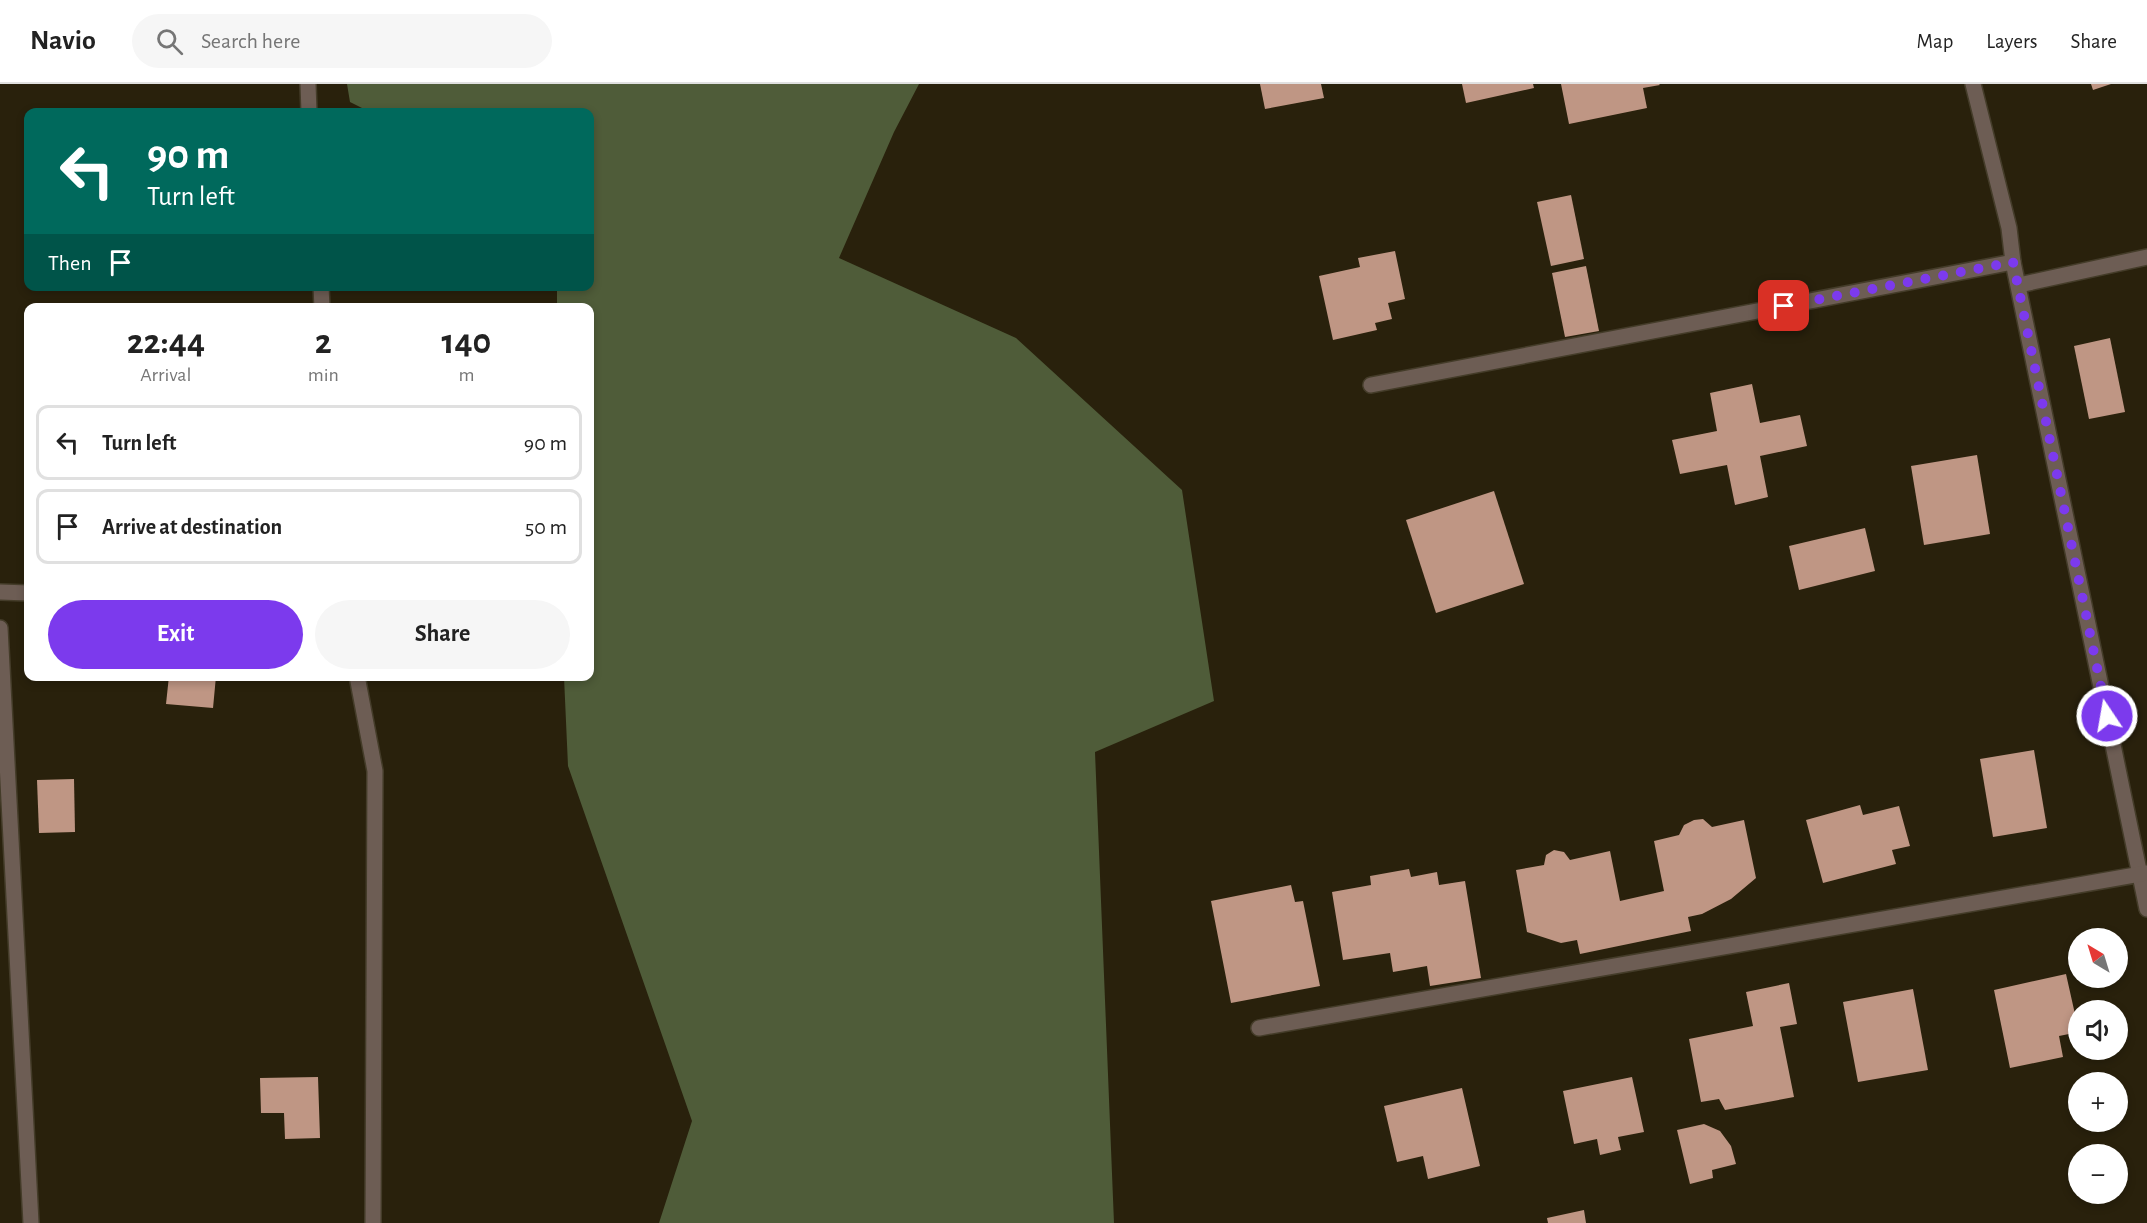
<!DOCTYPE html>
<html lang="en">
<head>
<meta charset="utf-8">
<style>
	:root { --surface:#fff; --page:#f6f6f6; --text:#222; --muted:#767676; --line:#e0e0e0; --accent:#7c3aed }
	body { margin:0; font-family:"Alegreya Sans",sans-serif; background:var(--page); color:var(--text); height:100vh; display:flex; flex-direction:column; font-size:22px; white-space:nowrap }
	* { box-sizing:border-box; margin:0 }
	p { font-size:20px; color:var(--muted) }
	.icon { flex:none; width:33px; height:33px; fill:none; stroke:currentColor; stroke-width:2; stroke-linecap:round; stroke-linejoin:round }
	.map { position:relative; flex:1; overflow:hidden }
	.sheet { position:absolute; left:24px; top:219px; width:570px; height:378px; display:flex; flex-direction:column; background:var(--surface); border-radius:12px; box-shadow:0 3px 9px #0003 }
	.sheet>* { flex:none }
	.banner { position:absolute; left:24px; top:24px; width:570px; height:183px; border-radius:12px; box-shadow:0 3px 9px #0003; background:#00695c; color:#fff; overflow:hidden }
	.needle { width:39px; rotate:322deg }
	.tools { position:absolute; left:2068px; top:844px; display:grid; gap:12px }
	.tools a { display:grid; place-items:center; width:60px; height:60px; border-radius:50%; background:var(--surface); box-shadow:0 3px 9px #0003; font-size:30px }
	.pin { position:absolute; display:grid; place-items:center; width:51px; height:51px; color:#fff; margin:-26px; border-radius:12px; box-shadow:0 3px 9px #0006 }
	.me { position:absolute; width:66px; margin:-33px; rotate:348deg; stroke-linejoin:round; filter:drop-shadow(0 0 4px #0008) }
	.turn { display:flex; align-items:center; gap:21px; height:126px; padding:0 24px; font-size:27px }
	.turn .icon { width:78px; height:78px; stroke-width:2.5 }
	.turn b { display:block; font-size:42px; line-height:51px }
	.then { display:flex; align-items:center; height:57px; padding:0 24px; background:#0003; gap:12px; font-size:22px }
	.eta { display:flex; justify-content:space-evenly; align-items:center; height:102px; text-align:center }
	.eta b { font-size:36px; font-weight:700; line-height:42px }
	.action { display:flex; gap:12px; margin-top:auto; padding:12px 24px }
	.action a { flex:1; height:69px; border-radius:36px; background:var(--accent); color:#fff; font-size:24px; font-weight:700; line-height:69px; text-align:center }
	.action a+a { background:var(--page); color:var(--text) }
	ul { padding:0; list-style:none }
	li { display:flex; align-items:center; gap:18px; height:75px; margin:0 12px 9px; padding:0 12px; border:3px solid var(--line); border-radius:12px }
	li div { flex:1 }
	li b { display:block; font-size:22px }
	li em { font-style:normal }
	header { display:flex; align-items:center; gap:36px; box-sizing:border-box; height:84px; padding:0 30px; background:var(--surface); border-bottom:2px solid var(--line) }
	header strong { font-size:28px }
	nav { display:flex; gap:33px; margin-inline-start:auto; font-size:21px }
	.search { width:420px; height:54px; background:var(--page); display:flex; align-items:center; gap:15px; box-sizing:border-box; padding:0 21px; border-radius:33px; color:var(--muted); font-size:22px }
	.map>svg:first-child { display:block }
	.forest { fill:#4f5c39 }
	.building { fill:#bf9684 }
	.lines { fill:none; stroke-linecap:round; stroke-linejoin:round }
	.minor-casing { stroke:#443c29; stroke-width:18 }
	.minor { stroke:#6d5d54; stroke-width:15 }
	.route { stroke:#7c3aed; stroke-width:10; stroke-dasharray:0 18 }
</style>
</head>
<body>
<header>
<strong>Navio</strong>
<div class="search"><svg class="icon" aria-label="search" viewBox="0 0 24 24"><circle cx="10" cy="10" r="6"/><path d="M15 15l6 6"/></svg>Search here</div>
<nav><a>Map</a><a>Layers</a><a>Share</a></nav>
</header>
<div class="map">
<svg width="2147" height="1139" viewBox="0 0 2147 1139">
	<rect width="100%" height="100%" fill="#29210c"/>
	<!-- forest -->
	<path class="forest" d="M347,0H919L894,48L839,174L1016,254L1182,406L1214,617L1095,668L1114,1139H659L692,1037L568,682L564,593L590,592V224L557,223V203L590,202V28H370L350,18Z"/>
	<!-- building -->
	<g class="building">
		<path d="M1260,0H1321L1324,14L1265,25Z"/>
		<path d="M1462,0H1533L1534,4L1466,19Z"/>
		<path d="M1561,0H1659L1660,1L1643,4L1647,24L1569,40Z"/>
		<path d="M2091,0H2111L2093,6Z"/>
		<path d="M1571,111L1584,175L1551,182L1537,118Z"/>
		<path d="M1395,167L1405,215L1388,219L1392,235L1375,239L1377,246L1333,256L1319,192L1360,183L1358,174Z"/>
		<path d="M1586,182L1599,247L1565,253L1552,189Z"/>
		<path d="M2110,254L2125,328L2089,335L2074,262Z"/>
		<path d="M1752,300L1760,339L1800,331L1807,362L1760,372L1768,413L1735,421L1727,381L1680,390L1672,356L1717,347L1710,309Z"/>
		<path d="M1977,371L1990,450L1924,461L1911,382Z"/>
		<path d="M1494,407L1524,500L1436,529L1406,436Z"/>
		<path d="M1865,444L1875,487L1799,506L1789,462Z"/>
		<path d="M169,592H216L213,624L166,620Z"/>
		<path d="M2034,666L2047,744L1993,753L1980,675Z"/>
		<path d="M74,695L75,748L39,749L37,696Z"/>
		<path d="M1860,721L1863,731L1899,722L1910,762L1892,766L1896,780L1823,799L1806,736Z"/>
		<path d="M1703,735L1712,743L1744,736L1756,794L1731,815L1702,830L1688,833L1691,847L1580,870L1577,856L1561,859L1527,848L1516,786L1544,781L1546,771L1554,766L1564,768L1570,776L1610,767L1620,817L1664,807L1654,757L1679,751L1684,741L1694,736Z"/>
		<path d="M1409,785L1411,793L1437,788L1439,801L1465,797L1481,894L1430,902L1427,882L1393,888L1390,869L1343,876L1332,808L1371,801L1370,792Z"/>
		<path d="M1291,801L1295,818L1303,817L1320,902L1231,919L1211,817Z"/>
		<path d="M2066,890L2079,948L2059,952L2063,973L2010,984L1994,906Z"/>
		<path d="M1789,899L1797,940L1780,943L1794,1013L1725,1026L1719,1015L1701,1018L1689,955L1753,942L1746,908Z"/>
		<path d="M1913,905L1928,986L1858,998L1843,918Z"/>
		<path d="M318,993L320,1054L285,1055L284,1029H261L260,994Z"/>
		<path d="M1632,993L1644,1048L1618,1053L1621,1066L1600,1071L1597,1055L1574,1060L1563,1007Z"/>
		<path d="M1462,1004L1480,1082L1428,1095L1423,1072L1397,1078L1384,1022Z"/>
		<path d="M1704,1040L1720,1047L1731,1062L1736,1080L1712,1086L1713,1094L1690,1100L1677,1046Z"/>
		<path d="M1584,1126L1586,1139H1548L1547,1134Z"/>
	</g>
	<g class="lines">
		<!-- minor casing -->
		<g class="minor-casing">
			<g id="minor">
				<path d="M308,0L309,28"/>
				<path d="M1973,0L2009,144L2013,178L2147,825"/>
				<path d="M2019,201L2147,173"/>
				<path d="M321,202L322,224"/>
				<path d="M1371,301L2013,178"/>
				<path d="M0,508L28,509"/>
				<path d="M0,544L31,1139"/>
				<path d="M357,592L375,687L373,1139"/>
				<path d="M1259,944L2147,789"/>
			</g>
		</g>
		<!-- minor -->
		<use href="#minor" class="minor"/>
	</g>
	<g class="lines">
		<!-- route -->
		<path class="route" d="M1784,222L2013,178L2107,632"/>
	</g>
</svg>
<div class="tools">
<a><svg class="needle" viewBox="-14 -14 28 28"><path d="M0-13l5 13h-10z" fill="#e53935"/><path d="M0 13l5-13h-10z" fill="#767676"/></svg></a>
<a><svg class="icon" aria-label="sound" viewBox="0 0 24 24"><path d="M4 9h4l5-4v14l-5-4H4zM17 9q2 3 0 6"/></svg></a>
<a>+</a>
<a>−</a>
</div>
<div class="pin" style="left:1784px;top:222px;background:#d93025"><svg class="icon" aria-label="arrive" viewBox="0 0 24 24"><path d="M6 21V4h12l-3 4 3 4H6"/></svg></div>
<svg class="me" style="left:2107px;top:632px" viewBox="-20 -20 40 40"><circle r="17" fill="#7c3aed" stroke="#fff" stroke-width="3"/><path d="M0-11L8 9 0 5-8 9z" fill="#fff"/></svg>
<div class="banner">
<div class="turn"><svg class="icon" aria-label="left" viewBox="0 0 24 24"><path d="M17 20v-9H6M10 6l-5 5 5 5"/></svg><div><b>90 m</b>Turn left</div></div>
<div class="then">Then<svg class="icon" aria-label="arrive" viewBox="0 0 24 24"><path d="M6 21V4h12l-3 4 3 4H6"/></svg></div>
</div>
<section class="sheet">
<div class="eta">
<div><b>22:44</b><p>Arrival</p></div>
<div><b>2</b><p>min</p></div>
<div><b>140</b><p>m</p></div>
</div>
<ul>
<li><svg class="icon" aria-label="left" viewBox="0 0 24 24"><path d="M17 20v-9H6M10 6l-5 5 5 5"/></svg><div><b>Turn left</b></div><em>90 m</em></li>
<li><svg class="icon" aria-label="arrive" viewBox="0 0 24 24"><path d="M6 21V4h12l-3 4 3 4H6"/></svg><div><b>Arrive at destination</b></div><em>50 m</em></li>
</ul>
<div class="action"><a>Exit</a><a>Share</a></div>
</section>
</div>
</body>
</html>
